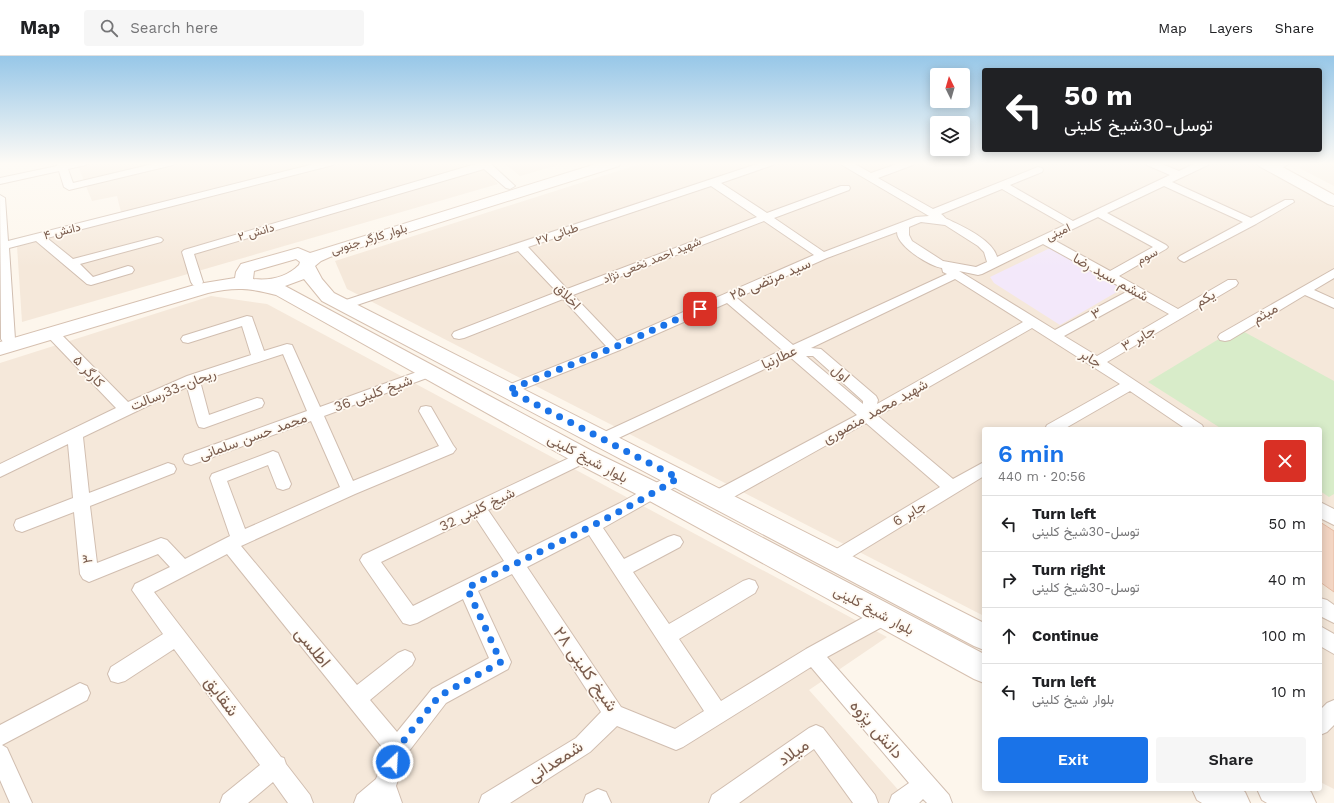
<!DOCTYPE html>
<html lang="en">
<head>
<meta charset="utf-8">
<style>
	:root { --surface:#fff; --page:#f6f6f6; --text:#202124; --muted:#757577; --line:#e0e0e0; --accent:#1a73e8 }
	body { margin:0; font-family:"Work Sans",Vazirmatn,sans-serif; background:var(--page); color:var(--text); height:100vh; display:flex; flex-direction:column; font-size:15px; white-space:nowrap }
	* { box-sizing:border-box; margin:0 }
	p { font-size:13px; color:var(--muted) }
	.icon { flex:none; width:22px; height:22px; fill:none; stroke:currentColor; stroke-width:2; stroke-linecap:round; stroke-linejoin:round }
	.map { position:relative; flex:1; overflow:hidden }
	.panel { position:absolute; left:982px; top:371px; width:340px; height:364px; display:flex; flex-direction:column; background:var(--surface); border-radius:4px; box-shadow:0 2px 10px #0003 }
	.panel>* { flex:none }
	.banner { position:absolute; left:982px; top:12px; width:340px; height:84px; border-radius:4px; box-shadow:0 2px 10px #0003; background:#202124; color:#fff; overflow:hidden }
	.needle { width:26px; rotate:355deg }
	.buttons { position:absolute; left:930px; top:12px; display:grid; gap:8px }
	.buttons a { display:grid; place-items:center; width:40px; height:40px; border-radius:4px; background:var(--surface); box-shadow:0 2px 10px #0003; font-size:20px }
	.pin { position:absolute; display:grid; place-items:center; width:34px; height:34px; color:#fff; margin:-17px; border-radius:8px; box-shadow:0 2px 6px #0006 }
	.me { position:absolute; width:44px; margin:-22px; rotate:25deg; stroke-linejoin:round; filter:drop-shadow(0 0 3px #0008) }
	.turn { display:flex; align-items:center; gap:14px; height:84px; padding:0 16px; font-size:18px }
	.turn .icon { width:52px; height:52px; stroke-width:2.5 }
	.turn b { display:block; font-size:28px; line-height:34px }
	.round { display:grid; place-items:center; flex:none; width:42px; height:42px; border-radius:4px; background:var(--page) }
	.head { display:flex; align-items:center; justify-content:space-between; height:68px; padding:0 16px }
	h1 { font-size:24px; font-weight:600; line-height:30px; color:var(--accent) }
	.cta { display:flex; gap:8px; margin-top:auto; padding:8px 16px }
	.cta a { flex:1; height:46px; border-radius:4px; background:var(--accent); color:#fff; font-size:16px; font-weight:600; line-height:46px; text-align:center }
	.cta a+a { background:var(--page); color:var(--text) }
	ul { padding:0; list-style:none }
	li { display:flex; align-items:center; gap:12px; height:56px; padding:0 16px; border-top:1px solid var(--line) }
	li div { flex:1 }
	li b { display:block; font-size:15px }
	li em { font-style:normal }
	header { display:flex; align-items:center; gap:24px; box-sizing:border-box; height:56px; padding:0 20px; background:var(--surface); border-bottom:1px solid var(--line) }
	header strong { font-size:19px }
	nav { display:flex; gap:22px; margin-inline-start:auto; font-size:14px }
	.search { width:280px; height:36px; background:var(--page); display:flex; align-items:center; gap:10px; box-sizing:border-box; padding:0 14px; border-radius:4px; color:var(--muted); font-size:15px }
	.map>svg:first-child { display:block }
	.residential { fill:#f5e8da }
	.education { fill:#f3e8fa }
	.green { fill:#d8ecc9 }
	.building { fill:#f3d5c3; stroke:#e6bba3 }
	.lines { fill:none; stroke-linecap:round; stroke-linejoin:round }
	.street-casing { stroke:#d1beb0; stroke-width:2 }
	.secondary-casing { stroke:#d6c0b0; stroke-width:2 }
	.street { fill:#fff; fill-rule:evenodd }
	.secondary { fill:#fff; fill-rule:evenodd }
	.route { stroke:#1a73e8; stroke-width:7; stroke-dasharray:0 12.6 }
	.labels { text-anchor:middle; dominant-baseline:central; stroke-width:3.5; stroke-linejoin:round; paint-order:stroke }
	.far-street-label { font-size:12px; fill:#7a5c4d; stroke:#fffaf3 }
	.street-label { font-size:14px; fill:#7a5c4d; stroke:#fffaf3 }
	.near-street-label { font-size:17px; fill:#7a5c4d; stroke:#fffaf3 }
</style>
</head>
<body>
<header>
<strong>Map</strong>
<div class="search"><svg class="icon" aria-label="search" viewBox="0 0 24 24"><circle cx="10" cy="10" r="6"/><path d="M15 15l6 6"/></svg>Search here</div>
<nav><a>Map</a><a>Layers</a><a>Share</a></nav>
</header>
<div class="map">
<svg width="1334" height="747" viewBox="0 0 1334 747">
	<rect width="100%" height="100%" fill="#fdf6ec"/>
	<!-- residential -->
	<g class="residential">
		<path d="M90,107H315L121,156L117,140L92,145L78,110Z"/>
		<path d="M341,107H478L498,128L22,266L17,190Z"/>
		<path d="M504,107H565L520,120Z"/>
		<path d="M643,107H1252L1334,152V733L1320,726V373H984V560L347,233L335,205Z"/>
		<path d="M1307,107H1334V130L1299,112Z"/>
		<path d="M211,240L267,248L887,581L809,634L910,747H0V307Z"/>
	</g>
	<!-- education -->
	<path class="education" d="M1050,192L1122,233L1060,269L994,227L990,221Z"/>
	<!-- green -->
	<path class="green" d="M1237,272L1334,325V438L1329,441L1320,435V373H1222L1148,326Z"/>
	<!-- building -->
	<path class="building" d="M1320,466L1334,475V536L1320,526Z"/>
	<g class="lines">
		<!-- street casing -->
		<g class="street-casing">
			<g id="street">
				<path d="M56,107H87L86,109L68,113L73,127L157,107H174L173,109L69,134L64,131L59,115L0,128V122L57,110Z"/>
				<path d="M318,107H334L333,109L47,182L73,203L157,181L161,182L163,184L161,186L80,208L93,221L128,210L132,211L134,214L132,217L91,229L87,228L36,185L9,192L15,283L13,286L8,287L3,286L1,283L0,139L5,142L8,185Z"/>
				<path d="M479,107H490L515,130L510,133L506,132L484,113L194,198L203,226L201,229H193L191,226L182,196L184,194Z"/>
				<path d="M760,107H774L773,109L721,127L767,157L841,130H849L850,132L849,134L774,162L824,196L916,161L929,160L842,109L841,107H853L871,117L900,107H914L913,109L878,122L933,153L1038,111L1042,112L1043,114L1042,116L1010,129L1073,165L1170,119L1147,109L1146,107H1159L1179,115L1196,107H1209L1208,109L1172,126L1251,162L1285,144H1293L1294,146L1256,168L1184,206L1180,204L1178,202L1180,200L1243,166L1164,130L1107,157L1166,189L1168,191L1166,193L1119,220L1178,253L1228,224H1236L1238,227L1236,230L1107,306L1202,369L1204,373H1186L1130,335L1064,373H1045L1047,369L1120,328L1032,272L878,360L953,423L984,406V420L840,508L834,510L828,508L825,503L828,498L940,431L866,367L723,447L717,448L711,447L709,442L711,437L857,359L790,301L608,387L603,389L598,387L595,383L598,379L782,294L727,247L620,294L508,339L503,337L501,334L503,331L606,290L563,243L464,282L459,283L454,282L452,279L454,276L557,236L518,195L348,252H340L338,249L340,246ZM711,130L757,161L567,233L528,191ZM1002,133L1065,169L997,201C993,184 962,170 947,163C946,163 943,159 941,158ZM1098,161L1153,191L1110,215L1052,183ZM764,165L814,199L617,285L573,239ZM921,166L945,169L978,190L984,196L987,206L976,211L943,205L912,185L909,179V171ZM897,176C897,190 929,210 942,212L943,216L947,218L793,289L737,242L827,202ZM1043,188L1128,235L1055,274L959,215L978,219L982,218ZM955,223L1023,266L877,348L878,344L876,340L821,293L811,292ZM1137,240L1169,258L1097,300L1064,280ZM806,300H813L863,345V348Z"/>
				<path d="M1279,107H1290L1282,112L1277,109Z"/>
				<path d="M1334,213V222L1314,234L1334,243V252L1305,239L1230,284L1225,285L1220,284L1218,281L1220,278Z"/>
				<path d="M247,260L252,261L253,264L264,295L287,288L292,289L320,351L425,313L430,311L435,313L437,316L435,319L324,360L353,425L439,390L419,355L421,351L426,350L431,351L453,389L456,393L453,397L355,438L241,490L357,629L398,597L405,594L412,597L415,603L412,609L370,644L397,676L432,633L489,602L463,543L417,567L410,569L403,567L363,509L360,504L363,499L584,395L589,397L592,401L589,405L488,454L518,498L620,447L672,418L678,416L684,418L686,422L684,426L603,472L624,503L668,481L674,479L680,481L683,486L680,491L633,516L669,568L743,525L749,523L755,525L758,531L755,537L679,583L721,645L806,593L877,554L884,552L891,554L893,560L891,566L827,601L949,739L952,747H927L923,743L919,747H889L892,739L909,727L811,611L683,691L676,694L617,670L590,696L510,747H479L482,739L576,682L601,656L512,518L478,535L511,606L508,613L446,647L406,699L396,730L402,747H354L357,739L376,723L386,696L227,498L154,536L281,701L284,702L286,708L310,739L313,747H288L273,726L248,747H220L223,739L260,709L174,593L125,625L118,627L111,625L108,618L111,611L163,578L132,534L135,528L170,511L158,498L89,526L83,523L80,518L74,456L22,476L16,474L14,469L16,464L73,442L68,388L0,421V408L116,352L47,280L45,277L47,274L52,273L57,274L128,346L187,320L251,299L242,270L188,287L183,286L181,283L183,280ZM283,298L307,355L185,399L183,403L185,407L191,409L311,365L340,431L245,473L227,425L268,409L277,432L283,434L289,432L291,428L278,397L273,395L268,397L212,418L210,422L230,480L185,503L167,484L161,482L97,507L90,450L174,417L176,413L174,409L168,407L89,437L83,381L187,331L197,367L199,371L204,372L262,351L264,347L262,343L257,342L209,359L200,325ZM475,461L504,505L413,550L381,506ZM589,479L704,655L675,673L621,651L527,511Z"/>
				<path d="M1320,446L1334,453V469L1320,462Z"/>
				<path d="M1320,542L1327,544L1334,549V567L1320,560Z"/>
				<path d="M1320,570L1334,578V598L1320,590Z"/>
				<path d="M80,627L87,630L90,637L87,644L2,689L7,692L32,747H10L0,724V669Z"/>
				<path d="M1334,644V669L1327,676L1320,679V654L1327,647Z"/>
				<path d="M816,669L823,672L875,739L878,747H853L814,693L739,747H709L712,739L809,672Z"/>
				<path d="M598,733L606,736L611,747H583L586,739Z"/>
			</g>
		</g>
		<!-- secondary casing -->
		<g class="secondary-casing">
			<g id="secondary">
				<path d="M599,107H621L619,110L330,201L321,205L315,210L322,223L334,237L984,567V594L974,590L322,245L304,223L285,230L592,395L662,429L984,598V627L974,623L646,443L576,407L276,239C250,232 234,231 208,237L0,299V286L198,228L235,222L236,216L241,208L298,192L310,197ZM296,203L300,206L299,209C287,221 270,225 253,223L254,215Z"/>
				<path d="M1257,107H1275L1334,139V150L1328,148L1259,110Z"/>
				<path d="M1192,733H1241L1245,736L1250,747H1202L1197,744Z"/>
				<path d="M1257,733H1307L1311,736L1316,747H1267L1262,744Z"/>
			</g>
		</g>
		<!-- street -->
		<use href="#street" class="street"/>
		<!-- secondary -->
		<use href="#secondary" class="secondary"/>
	</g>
	<!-- sky -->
	<linearGradient id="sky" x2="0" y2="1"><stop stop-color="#97c7e8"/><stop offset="0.51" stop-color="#fefbf6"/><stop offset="1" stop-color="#fefbf6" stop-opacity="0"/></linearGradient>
	<rect width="1334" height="211" fill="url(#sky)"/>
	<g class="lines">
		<!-- route -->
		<path class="route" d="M393,706L397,693L439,640L501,606L467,532C537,496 610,464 678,422L508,334L615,291L700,253"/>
	</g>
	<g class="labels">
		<!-- far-street labels -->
		<g class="far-street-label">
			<text transform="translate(62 175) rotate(-14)">دانش ۴</text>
			<text transform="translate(256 176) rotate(-16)">دانش ۲</text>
			<text transform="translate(1058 176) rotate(-25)">امینی</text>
			<text transform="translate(557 178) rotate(-19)">طبائی ۲۷</text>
			<text transform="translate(369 183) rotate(-17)">بلوار کارگر جنوبی</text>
			<text transform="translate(1147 200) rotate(-28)">سوم</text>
			<text transform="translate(652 204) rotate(-22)">شهید احمد نخعی نژاد</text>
		</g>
		<!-- street labels -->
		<g class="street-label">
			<text transform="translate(1111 221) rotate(29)">ششم سید رضا</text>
			<text transform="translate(770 223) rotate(-23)">۲۵ سید مرتضی</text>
			<text transform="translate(568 240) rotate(46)">اخلاق</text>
			<text transform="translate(1205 242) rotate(-30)">یکم</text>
			<text transform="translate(1096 257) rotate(-28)">۳</text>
			<text transform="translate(1265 257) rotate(-30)">میثم</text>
			<text transform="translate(1138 282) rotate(-30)">جابر ۳</text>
			<text transform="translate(779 301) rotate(-25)">عطارنیا</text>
			<text transform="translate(1091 302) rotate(32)">جابر</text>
			<text transform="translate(89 315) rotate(46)">کارگر ۵</text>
			<text transform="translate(841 317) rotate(41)">اول</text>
			<text transform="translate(173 333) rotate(-22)">ریحان-33رسالت</text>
			<text transform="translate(373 337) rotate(-20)">شیخ کلینی 36</text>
			<text transform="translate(875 355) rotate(-29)">شهید محمد منصوری</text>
			<text transform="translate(253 380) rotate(-20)">محمد حسن سلمانی</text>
			<text transform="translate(588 402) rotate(28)">بلوار شیخ کلینی</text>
			<text transform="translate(477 453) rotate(-26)">شیخ کلینی 32</text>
			<text transform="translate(909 457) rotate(-31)">جابر 6</text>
			<text transform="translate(87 503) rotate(-96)">۳</text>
			<text transform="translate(874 554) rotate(28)">بلوار شیخ کلینی</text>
		</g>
		<!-- near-street labels -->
		<g class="near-street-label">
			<text transform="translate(313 591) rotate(51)">اطلسی</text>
			<text transform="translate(586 613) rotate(55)">شیخ کلینی ۲۸</text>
			<text transform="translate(222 640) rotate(53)">شقایق</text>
			<text transform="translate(877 673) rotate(49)">دانش پژوه</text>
			<text transform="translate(793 696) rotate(-35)">میلاد</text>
			<text transform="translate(555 705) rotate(-33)">شمعدانی</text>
		</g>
	</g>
</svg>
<div class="buttons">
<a><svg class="needle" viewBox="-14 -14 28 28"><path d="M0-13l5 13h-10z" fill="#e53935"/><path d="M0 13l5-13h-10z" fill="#757577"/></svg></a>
<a><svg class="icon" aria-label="layers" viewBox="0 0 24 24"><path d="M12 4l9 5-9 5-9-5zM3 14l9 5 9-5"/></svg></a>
</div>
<div class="pin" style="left:700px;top:253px;background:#d93025"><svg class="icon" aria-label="arrive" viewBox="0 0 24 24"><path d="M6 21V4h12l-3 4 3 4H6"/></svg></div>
<svg class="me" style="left:393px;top:706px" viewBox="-20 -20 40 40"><circle r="17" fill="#1a73e8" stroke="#fff" stroke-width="3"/><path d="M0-11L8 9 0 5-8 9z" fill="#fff"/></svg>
<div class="banner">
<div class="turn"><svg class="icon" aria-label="left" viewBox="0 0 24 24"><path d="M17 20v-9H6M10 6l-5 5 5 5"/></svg><div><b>50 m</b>توسل-30شیخ کلینی</div></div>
</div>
<section class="panel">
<div class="head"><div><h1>6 min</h1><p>440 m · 20:56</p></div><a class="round" style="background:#d93025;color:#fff"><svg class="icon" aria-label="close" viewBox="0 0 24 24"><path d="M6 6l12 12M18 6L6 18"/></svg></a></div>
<ul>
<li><svg class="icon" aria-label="left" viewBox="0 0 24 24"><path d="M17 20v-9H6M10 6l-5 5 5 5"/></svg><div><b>Turn left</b><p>توسل-30شیخ کلینی</p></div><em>50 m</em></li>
<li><svg class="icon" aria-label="right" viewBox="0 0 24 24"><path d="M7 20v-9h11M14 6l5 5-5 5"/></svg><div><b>Turn right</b><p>توسل-30شیخ کلینی</p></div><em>40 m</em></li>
<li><svg class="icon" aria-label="ahead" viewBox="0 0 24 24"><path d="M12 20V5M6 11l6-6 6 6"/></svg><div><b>Continue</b></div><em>100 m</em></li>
<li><svg class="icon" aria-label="left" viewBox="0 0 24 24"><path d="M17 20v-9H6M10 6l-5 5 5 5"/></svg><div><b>Turn left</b><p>بلوار شیخ کلینی</p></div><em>10 m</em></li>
</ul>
<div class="cta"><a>Exit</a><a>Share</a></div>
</section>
</div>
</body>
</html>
